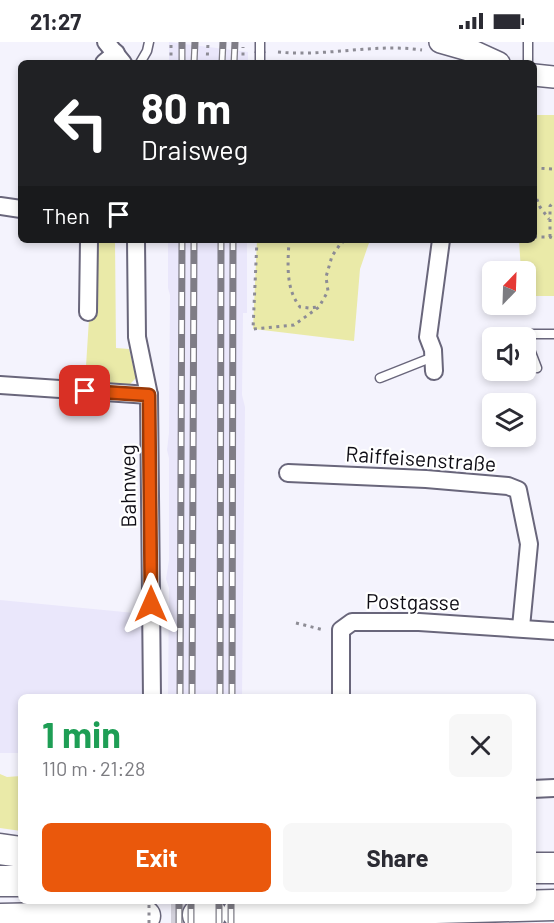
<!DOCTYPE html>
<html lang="en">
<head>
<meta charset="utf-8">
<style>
	:root { --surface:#fff; --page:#f7f7f7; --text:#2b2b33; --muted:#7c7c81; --accent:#ea580c }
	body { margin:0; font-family:Barlow,sans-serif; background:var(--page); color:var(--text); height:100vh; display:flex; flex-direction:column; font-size:22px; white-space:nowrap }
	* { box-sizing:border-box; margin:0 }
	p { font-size:20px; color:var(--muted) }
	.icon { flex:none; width:33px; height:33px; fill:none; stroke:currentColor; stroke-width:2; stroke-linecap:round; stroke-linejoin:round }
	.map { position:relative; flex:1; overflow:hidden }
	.side { position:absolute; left:18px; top:652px; width:518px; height:210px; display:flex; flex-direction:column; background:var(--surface); border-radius:9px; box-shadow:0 3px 9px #0003 }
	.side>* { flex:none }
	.banner { position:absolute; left:18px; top:18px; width:519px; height:183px; border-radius:9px; box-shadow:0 3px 9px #0003; background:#202124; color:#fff; overflow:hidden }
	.needle { width:39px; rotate:23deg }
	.fabs { position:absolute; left:482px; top:219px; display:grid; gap:12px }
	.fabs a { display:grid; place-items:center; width:54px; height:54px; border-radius:9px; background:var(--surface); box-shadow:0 3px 9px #0003; font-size:30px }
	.pin { position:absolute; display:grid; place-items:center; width:51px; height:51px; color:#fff; margin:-26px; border-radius:12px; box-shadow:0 3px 9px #0006 }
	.me { position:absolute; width:66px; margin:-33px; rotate:0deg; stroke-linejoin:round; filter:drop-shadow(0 0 4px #0008) }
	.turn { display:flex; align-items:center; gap:21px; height:126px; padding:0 24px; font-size:27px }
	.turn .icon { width:78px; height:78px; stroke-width:2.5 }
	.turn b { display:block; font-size:42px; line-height:51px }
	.then { display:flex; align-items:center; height:57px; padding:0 24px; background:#0003; gap:12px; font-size:22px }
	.round { display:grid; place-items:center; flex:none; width:63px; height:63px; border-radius:9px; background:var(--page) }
	.headline { display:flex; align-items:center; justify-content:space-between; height:102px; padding:0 24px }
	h1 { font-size:36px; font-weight:700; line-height:45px; color:#1e9e55 }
	.cta { display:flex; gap:12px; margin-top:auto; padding:12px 24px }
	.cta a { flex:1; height:69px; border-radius:9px; background:var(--accent); color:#fff; font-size:24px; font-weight:700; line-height:69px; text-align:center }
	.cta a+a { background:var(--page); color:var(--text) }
	.status { display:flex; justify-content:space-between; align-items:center; height:42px; padding:0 30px; background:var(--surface); direction:ltr }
	.status svg { height:16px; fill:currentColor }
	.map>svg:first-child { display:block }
	.built { fill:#eae7fb }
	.green { fill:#eaeaa8 }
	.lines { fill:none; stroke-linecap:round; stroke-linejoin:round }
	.motorway-tunnel { stroke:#d2d0da; stroke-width:30; stroke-dasharray:30 15; stroke-linecap:butt }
	.service-casing { stroke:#69667b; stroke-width:11 }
	.minor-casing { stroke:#69667b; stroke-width:20 }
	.tertiary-casing { stroke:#69667b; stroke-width:24 }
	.motorway-casing { stroke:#69667b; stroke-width:33 }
	.path { stroke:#8d8c95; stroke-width:3; stroke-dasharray:3 4.5; stroke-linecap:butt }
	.service { stroke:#fff; stroke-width:8 }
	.minor { stroke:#fff; stroke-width:16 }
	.tertiary { stroke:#fff; stroke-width:21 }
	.motorway { stroke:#fff; stroke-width:30 }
	.rail-casing { stroke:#7f7d86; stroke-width:7 }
	.rail { stroke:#fff; stroke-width:4.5; stroke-dasharray:14; stroke-linecap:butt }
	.service-bridge-casing { stroke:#69667b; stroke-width:11; stroke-linecap:butt }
	.path-bridge { stroke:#8d8c95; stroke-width:3; stroke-dasharray:3 4.5; stroke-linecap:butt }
	.service-bridge { stroke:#fff; stroke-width:8 }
	.route-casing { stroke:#983908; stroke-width:15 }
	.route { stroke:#ea580c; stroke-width:10 }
	.labels { text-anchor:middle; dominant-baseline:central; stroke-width:4.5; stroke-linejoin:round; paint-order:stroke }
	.street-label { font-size:21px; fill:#0e0c14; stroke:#fff }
</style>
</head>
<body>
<div class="status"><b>21:27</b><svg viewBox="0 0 49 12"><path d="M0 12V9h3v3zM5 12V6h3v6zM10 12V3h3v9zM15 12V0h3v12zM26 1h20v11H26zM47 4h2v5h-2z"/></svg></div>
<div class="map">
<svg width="554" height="881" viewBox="0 0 554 881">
	<rect width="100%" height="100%" fill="#f4f3fd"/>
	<!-- built -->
	<g class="built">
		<path d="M169,0L248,10V21H169Z"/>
		<path d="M168,198H247V271H243L242,353L245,365L242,655H168L169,546L166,537L169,518V416L167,408L169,391L170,253L168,246Z"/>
		<path d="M0,558L145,572L142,655L21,656V711H0Z"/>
	</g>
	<!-- green -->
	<g class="green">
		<path d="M534,73H554V254H525V230L521,229L519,198H534Z"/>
		<path d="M94,198H115L116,306L129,307L136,336L130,342L114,345L85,340Z"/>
		<path d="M257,198H370L360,227L354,299L253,287Z"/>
		<path d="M0,732L7,735L21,734V789L0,786Z"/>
	</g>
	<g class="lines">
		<!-- motorway-tunnel -->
		<path class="motorway-tunnel" d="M171,873H198"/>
		<!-- service casing -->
		<g class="service-casing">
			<g id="service">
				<path d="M528,0V21"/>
				<path d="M260,11V21"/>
				<path d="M140,21L147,9L149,0"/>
				<path d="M537,326L524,292H554"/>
				<path d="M380,336L433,315"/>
			</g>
		</g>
		<!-- minor casing -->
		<g class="minor-casing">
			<g id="minor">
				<path d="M106,0L123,21"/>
				<path d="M104,21L116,11"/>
				<path d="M0,164L21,167"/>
				<path d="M136,198L137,295L149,353L152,656"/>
				<path d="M88,270L89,198"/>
				<path d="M434,329L433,308L428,295L441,198"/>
				<path d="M0,343L149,353"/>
				<path d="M288,431L426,437L508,444L518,448L529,502L521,585"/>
				<path d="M341,656V588L352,580H419L554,589"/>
				<path d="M532,747L554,746"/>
			</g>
		</g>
		<!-- tertiary casing -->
		<g class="tertiary-casing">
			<g id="tertiary">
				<path d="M440,0L475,10L499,21"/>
				<path d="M534,33L554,35"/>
			</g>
		</g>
		<!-- motorway casing -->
		<g class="motorway-casing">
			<g id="motorway">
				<path d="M0,807L21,810"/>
				<path d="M532,826H554"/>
				<path d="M0,839H21"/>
				<path d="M238,871L554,863"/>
				<path d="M198,873L211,872"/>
				<path d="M0,877L145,874"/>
			</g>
		</g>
		<!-- path -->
		<g class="path">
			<path d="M278,10C327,15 374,1 422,8"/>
			<path d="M171,21V0"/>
			<path d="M207,21L208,1"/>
			<path d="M243,21V5"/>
			<path d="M534,126L554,127"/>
			<path d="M534,150L540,165L549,177"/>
			<path d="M534,195H550L554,197"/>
			<path d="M550,195V164L554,160"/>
			<path d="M257,198L253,287L294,283L319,265L328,249L326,235L332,214L341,201L347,198"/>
			<path d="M289,198C288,221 285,246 300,265L309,266L317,265"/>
			<path d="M296,581L324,588"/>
		</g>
		<!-- service -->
		<use href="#service" class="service"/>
		<!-- minor -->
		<use href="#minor" class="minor"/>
		<!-- tertiary -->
		<use href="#tertiary" class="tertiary"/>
		<!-- motorway -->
		<use href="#motorway" class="motorway"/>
		<!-- rail casing -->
		<g class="rail-casing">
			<g id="rail">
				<path d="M182,21V0"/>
				<path d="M194,21L195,0"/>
				<path d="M222,21L223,0"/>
				<path d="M234,21L235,0"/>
				<path d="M180,656L182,198"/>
				<path d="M192,656L194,198"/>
				<path d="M220,656L221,198"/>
				<path d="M232,656L233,198"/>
				<path d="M179,881V860"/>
				<path d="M191,881V860"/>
				<path d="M219,881V860"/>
				<path d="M231,881V860"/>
			</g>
		</g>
		<!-- rail -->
		<use href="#rail" class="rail"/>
		<!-- service-bridge casing -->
		<g class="service-bridge-casing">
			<path id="service-bridge" d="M260,0V11"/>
		</g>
		<!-- path-bridge -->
		<path class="path-bridge" d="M149,881V860"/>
		<!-- service-bridge -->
		<use href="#service-bridge" class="service-bridge"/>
	</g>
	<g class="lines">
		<!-- route casing -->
		<g class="route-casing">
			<path id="route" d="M85,349L149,353L151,562"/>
		</g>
		<!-- route -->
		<use href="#route" class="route"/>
	</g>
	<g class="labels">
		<!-- street labels -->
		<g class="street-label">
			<text transform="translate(421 416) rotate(4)">Raiffeisenstraße</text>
			<text transform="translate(127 444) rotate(-91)">Bahnweg</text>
			<text transform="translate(413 559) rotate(1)">Postgasse</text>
		</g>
	</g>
</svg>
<div class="fabs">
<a><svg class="needle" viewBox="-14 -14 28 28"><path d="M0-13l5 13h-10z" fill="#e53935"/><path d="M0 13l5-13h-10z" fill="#7c7c81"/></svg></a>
<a><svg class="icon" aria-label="sound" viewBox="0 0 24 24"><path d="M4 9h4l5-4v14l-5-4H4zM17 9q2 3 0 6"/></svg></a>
<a><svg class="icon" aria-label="layers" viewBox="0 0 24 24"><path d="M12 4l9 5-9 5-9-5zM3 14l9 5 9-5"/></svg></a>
</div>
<div class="pin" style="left:85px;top:349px;background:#d93025"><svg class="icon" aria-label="arrive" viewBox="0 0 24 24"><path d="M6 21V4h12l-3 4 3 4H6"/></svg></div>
<svg class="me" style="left:151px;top:562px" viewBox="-20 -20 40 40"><path d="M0-17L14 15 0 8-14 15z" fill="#ea580c" stroke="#fff" stroke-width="4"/></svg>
<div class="banner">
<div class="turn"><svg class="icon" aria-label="left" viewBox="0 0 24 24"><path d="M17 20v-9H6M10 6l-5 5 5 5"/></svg><div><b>80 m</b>Draisweg</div></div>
<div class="then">Then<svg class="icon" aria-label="arrive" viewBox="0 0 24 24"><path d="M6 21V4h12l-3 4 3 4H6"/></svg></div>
</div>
<section class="side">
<div class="headline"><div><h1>1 min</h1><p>110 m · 21:28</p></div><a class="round"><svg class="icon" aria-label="close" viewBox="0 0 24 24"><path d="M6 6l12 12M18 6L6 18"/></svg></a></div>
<div class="cta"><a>Exit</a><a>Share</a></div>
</section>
</div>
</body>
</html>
